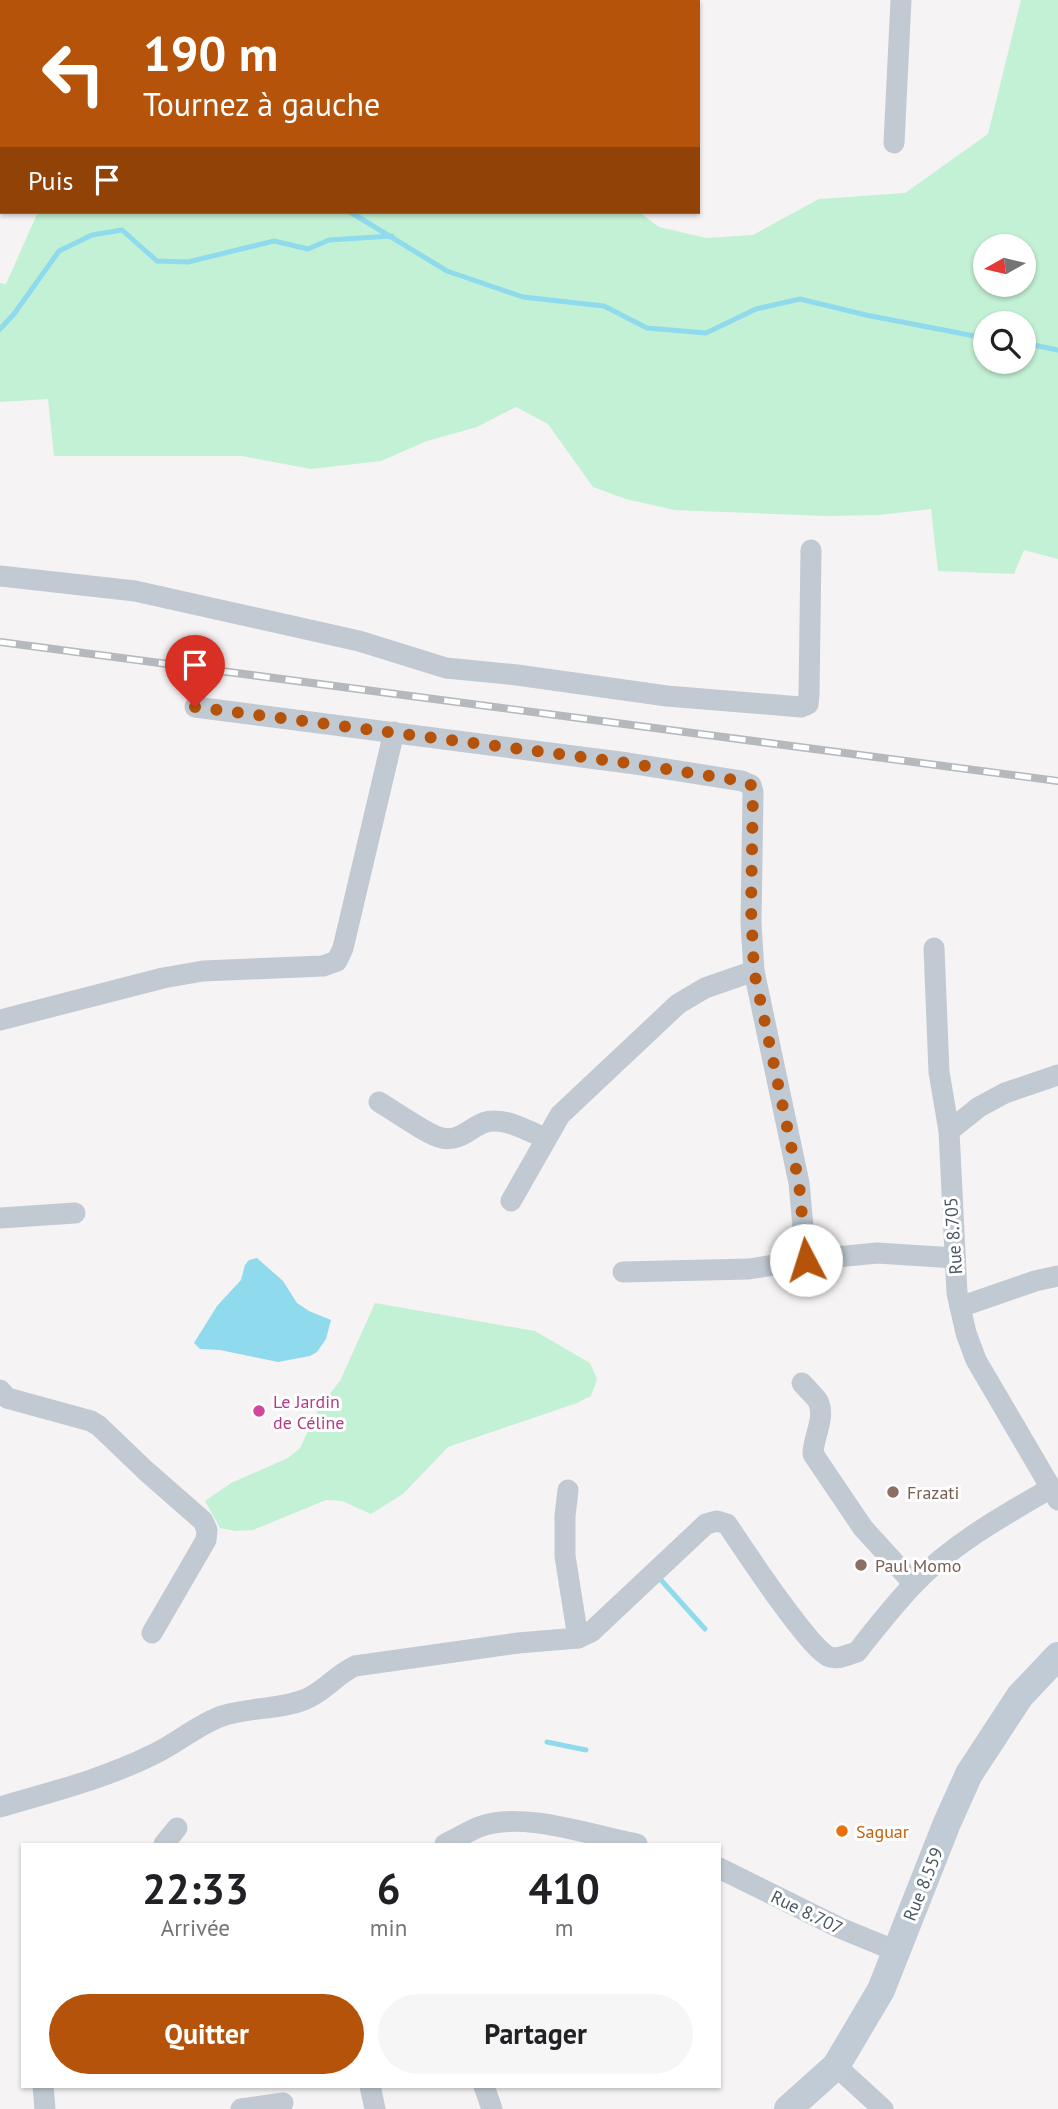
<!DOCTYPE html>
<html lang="fr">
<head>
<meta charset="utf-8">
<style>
	:root { --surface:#fff; --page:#f6f6f6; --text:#202124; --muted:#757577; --accent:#b45309 }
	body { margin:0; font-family:"PT Sans",sans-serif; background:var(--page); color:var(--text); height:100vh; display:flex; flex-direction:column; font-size:26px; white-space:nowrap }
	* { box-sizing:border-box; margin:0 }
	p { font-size:23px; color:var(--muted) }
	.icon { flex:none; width:38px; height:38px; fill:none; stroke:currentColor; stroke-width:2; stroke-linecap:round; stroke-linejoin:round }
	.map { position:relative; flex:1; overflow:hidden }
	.sheet { position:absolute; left:21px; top:1843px; width:700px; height:245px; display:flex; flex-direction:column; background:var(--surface); border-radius:0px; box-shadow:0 2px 5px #0004 }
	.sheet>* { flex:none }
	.top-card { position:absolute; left:0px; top:0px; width:700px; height:214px; box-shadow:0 2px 5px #0004; background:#b45309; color:#fff; overflow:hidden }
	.needle { width:46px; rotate:262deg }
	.tools { position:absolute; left:973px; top:234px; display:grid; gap:14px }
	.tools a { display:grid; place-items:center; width:63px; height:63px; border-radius:50%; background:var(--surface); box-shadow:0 2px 5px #0004; font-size:35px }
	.pin { position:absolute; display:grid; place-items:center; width:60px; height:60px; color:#fff; margin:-72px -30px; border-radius:50% 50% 50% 0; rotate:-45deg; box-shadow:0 0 7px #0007 }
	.pin .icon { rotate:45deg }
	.me { position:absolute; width:77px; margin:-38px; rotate:355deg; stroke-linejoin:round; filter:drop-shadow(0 0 5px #0008) }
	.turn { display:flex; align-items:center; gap:24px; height:147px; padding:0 28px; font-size:32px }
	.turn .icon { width:91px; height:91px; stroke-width:2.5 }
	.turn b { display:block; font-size:49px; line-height:60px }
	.then { display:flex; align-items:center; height:66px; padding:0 28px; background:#0003; gap:14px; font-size:26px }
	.eta { display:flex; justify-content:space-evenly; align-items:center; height:119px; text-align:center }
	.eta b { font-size:42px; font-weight:700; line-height:49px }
	.button { display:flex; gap:14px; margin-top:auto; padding:14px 28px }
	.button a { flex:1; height:80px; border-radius:42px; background:var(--accent); color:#fff; font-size:28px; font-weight:700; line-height:80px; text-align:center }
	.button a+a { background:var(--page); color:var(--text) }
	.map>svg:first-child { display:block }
	.green { fill:#c3f1d5; fill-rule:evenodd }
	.water { fill:#90daee }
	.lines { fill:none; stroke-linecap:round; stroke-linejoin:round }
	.stream { stroke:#90daee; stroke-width:5 }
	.street { stroke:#c1cad2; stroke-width:21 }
	.secondary { stroke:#c1cbd6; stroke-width:28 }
	.rail-casing { stroke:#b5b8bd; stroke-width:8 }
	.rail { stroke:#fff; stroke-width:5; stroke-dasharray:16; stroke-linecap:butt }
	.route { stroke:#b45309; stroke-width:12; stroke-dasharray:0 21.6 }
	.hotel-dot { fill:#d1479c; stroke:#fff; stroke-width:2.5 }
	.education-dot { fill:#8d6e63; stroke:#fff; stroke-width:2.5 }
	.food-dot { fill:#e8710a; stroke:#fff; stroke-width:2.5 }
	.labels { text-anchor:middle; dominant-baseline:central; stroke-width:6; stroke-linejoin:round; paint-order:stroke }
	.street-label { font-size:18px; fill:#4a5661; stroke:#fff }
	.hotel-label { font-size:18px; fill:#b23c85; stroke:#fff; text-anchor:start }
	.education-label { font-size:18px; fill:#785e54; stroke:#fff; text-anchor:start }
	.food-label { font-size:18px; fill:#c56008; stroke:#fff; text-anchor:start }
</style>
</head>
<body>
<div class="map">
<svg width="1058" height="2109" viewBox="0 0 1058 2109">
	<rect width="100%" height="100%" fill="#f5f3f3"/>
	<!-- green -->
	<g class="green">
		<path d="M1021,0H1058V559L1024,550L1014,574L938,571L931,509L879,515L825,516L674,510L626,499L593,487L548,424L516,407L477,427L427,441L381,461L311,469L242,456H54L48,399L0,402V283L6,284L38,212H639L659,227L706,238L753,235L819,199L905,193L988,134ZM985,247H1024V285H985ZM985,324H1024V362H985Z"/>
		<path d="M375,1303L535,1331L590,1363L597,1379L591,1396L577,1403L448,1447L403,1494L371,1514L342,1501L326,1500L253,1530L236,1531L220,1528L205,1501L231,1483L288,1458L300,1448L320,1406L340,1381Z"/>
	</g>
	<!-- water -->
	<path class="water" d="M257,1258L283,1281L297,1303L309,1311L331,1320L326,1339L317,1352L310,1356L278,1362L220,1350L200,1349L194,1343L217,1306L241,1280L245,1265L249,1260Z"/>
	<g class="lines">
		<!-- stream -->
		<g class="stream">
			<path d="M139,0L141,2"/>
			<path d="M350,212L447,271L523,297L604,306L647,328L706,333L756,309L800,299L866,315L985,338"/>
			<path d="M0,329L14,314L59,251L92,235L122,230L157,261L188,262L274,241L308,249L329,240L392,236"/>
			<path d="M1024,343L1058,350"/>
			<path d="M661,1580L705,1629"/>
			<path d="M547,1742L586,1750"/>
		</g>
		<!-- street -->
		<g class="street">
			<path d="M621,0L623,2"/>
			<path d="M894,143L901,0"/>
			<path d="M0,576L135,591L359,641L446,668L517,675L667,696L801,707L808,704L809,695L811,550"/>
			<path d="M195,707L628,763L742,781L751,785L753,792L751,923L754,971L799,1183L806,1260"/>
			<path d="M934,948L939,1072L949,1131L957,1293L966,1333L976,1360L1058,1500"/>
			<path d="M0,1020L163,978L203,971L323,966L337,961L343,948L394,732"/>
			<path d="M379,1102C393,1110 429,1136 442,1138C463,1143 474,1121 493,1121C510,1120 530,1132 545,1138"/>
			<path d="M949,1131L979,1107L1005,1093L1058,1075"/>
			<path d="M511,1201L560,1115L678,1004L705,988L754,971"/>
			<path d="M0,1218L75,1213"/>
			<path d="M623,1272L749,1269L806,1260L877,1253L955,1258"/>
			<path d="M960,1307L1035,1281L1058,1276"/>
			<path d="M802,1383C807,1389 814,1395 818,1401C826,1418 813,1437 813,1454L863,1528L914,1584"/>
			<path d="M0,1390L7,1398L91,1421L99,1426L146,1471L203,1521L207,1530L206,1540L152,1633"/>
			<path d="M568,1490L565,1516V1556L578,1638"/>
			<path d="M0,1807C51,1792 104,1779 152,1755C176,1744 197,1725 222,1716C249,1707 280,1710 306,1699C324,1692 337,1674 355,1666L518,1643L578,1638L591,1632L706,1524L717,1521L727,1524C741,1545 812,1653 830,1657C838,1660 849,1654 857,1652C875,1629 893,1606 913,1585C952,1544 1003,1516 1051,1488"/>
			<path d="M164,1844L177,1828"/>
			<path d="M445,1844C456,1839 467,1832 479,1827C522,1810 593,1836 637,1844"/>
			<path d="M719,1868L840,1928L896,1951"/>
			<path d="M836,2066L883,2109"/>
			<path d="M43,2086L45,2109"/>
			<path d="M370,2086L375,2109"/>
			<path d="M484,2086L492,2109"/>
			<path d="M241,2109L283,2103"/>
		</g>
		<!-- secondary -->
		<path class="secondary" d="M788,2109L836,2066L881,1990L947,1823L969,1774L1020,1696L1058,1656"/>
		<!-- rail casing -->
		<g class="rail-casing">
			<path id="rail" d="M0,642L1058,781"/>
		</g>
		<!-- rail -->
		<use href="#rail" class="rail"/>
	</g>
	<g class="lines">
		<!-- route -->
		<path class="route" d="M195,707L628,763L742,781L751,785L753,792L751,908L754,971L799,1183L806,1260"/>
	</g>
	<!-- markers -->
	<circle class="hotel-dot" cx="259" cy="1411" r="7"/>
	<g class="education-dot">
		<circle cx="893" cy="1492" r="7"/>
		<circle cx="861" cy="1565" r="7"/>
	</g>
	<circle class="food-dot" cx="842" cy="1831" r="7"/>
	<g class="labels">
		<!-- street labels -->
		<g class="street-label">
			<text transform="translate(953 1236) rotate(-94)">Rue 8.705</text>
			<text transform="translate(923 1884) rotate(-68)">Rue 8.559</text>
			<text transform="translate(807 1912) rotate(26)">Rue 8.707</text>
		</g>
		<!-- hotel labels -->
		<g class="hotel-label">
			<text x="273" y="1401">Le Jardin<tspan x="273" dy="21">de Céline</tspan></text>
		</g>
		<!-- education labels -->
		<g class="education-label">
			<text x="907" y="1492">Frazati</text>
			<text x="875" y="1565">Paul Momo</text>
		</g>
		<!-- food labels -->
		<g class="food-label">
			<text x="856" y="1831">Saguar</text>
		</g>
	</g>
</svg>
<div class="tools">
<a><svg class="needle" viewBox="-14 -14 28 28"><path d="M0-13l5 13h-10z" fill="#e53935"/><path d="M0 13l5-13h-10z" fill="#757577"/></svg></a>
<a><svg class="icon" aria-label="search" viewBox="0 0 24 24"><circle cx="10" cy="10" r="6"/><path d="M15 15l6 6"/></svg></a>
</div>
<div class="pin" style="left:195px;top:707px;background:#d93025"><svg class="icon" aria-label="arrive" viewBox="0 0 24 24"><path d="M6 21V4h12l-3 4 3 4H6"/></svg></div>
<svg class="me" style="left:806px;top:1260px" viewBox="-20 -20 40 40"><circle r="19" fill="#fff"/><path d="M0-13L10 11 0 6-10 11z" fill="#b45309"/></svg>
<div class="top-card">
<div class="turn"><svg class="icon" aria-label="left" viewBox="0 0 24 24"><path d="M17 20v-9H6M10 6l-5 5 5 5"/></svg><div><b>190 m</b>Tournez à gauche</div></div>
<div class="then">Puis<svg class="icon" aria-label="arrive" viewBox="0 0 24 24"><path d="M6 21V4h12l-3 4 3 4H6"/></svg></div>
</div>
<section class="sheet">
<div class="eta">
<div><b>22:33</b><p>Arrivée</p></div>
<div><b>6</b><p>min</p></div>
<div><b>410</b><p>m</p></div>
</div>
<div class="button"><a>Quitter</a><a>Partager</a></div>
</section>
</div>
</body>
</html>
